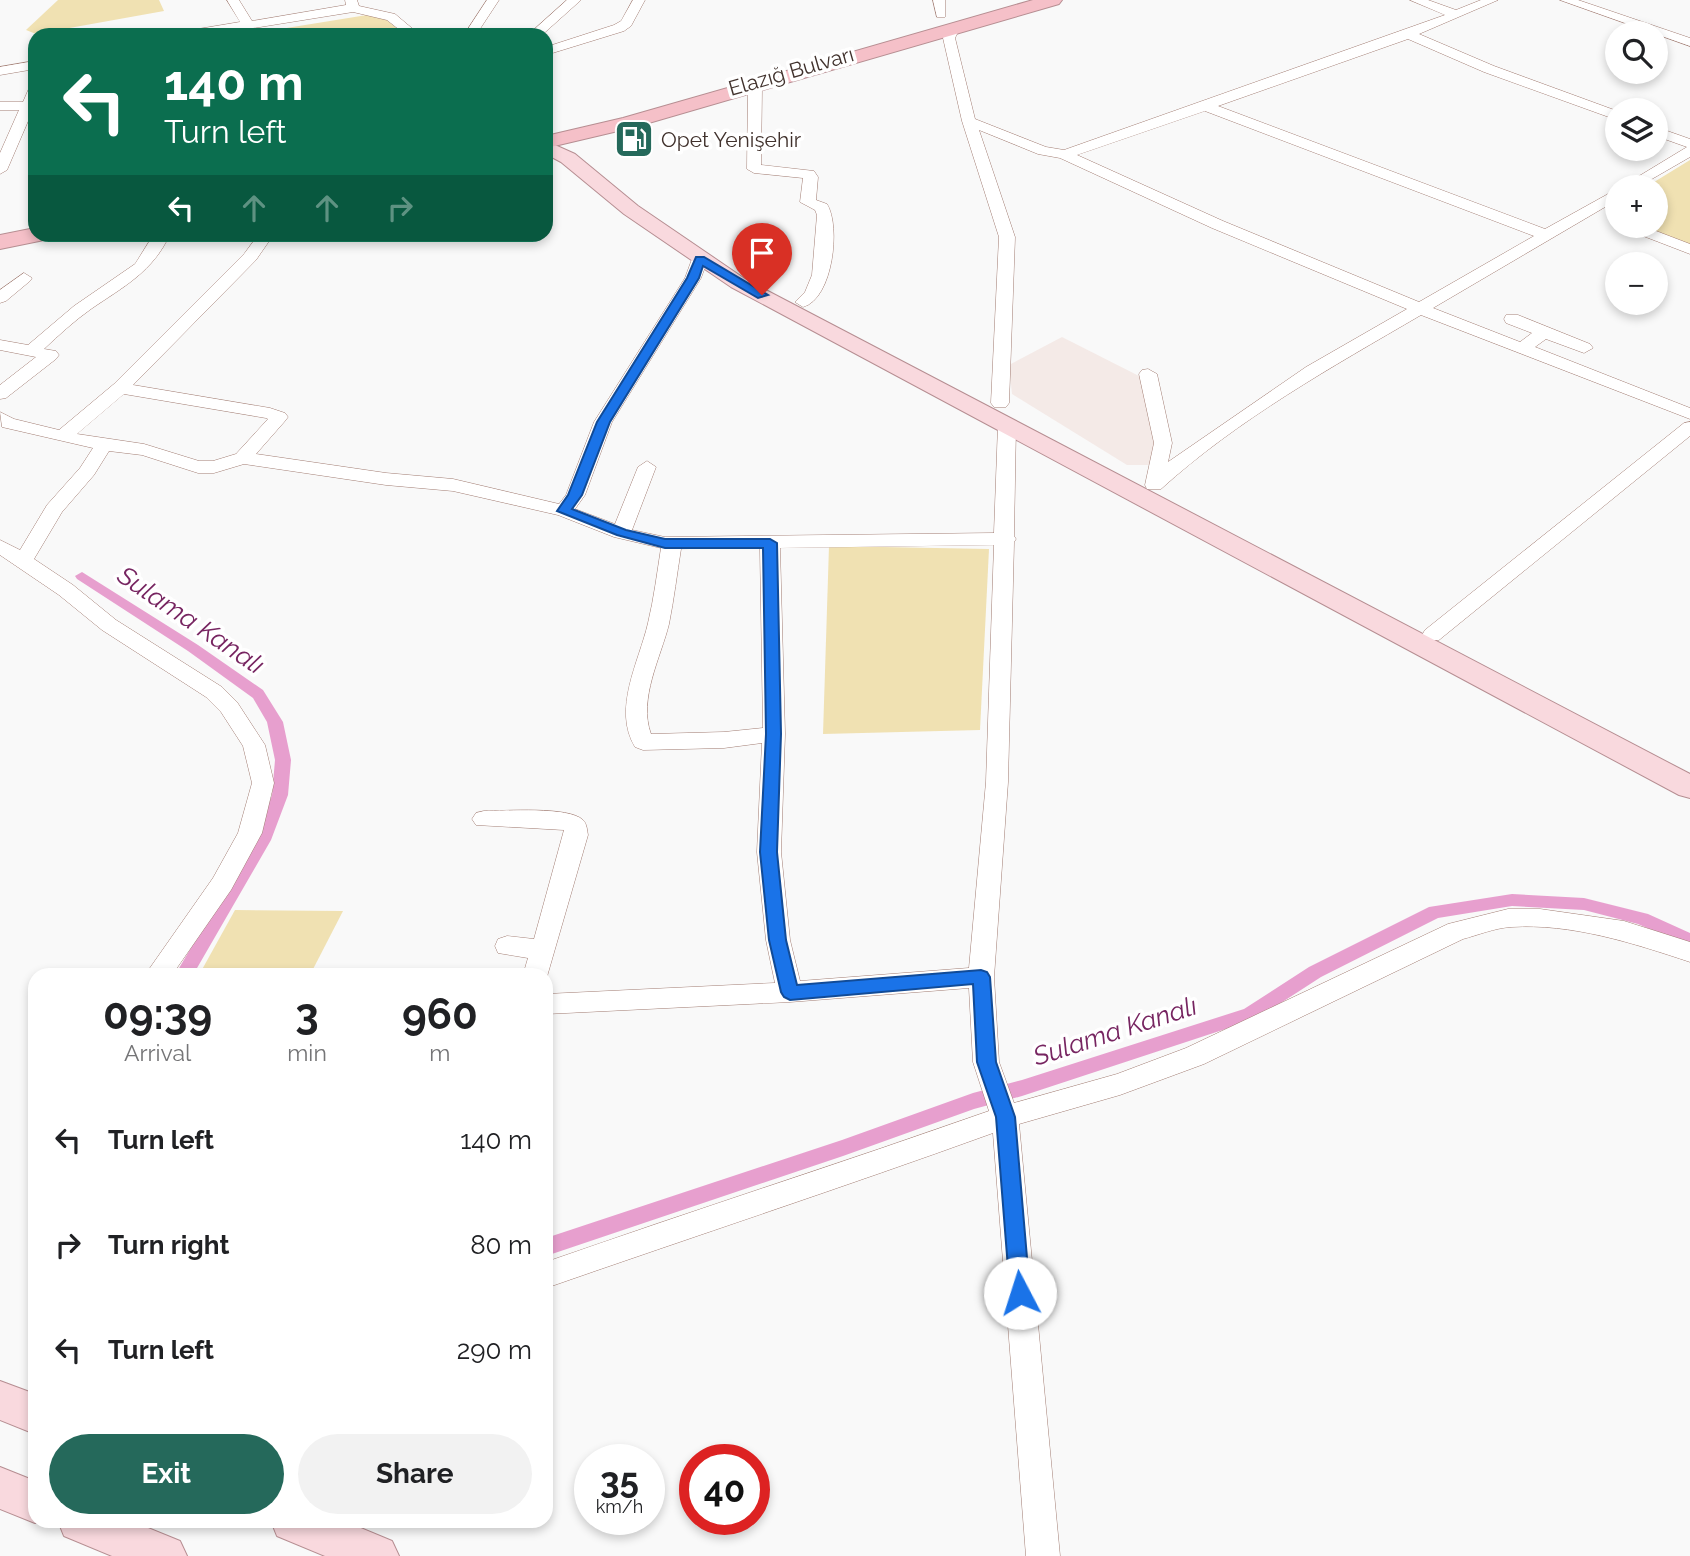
<!DOCTYPE html>
<html lang="en">
<head>
<meta charset="utf-8">
<style>
	:root { --surface:#fff; --page:#f2f2f2; --text:#202124; --muted:#757577; --accent:#25695b }
	body { margin:0; font-family:Raleway,sans-serif; background:var(--page); color:var(--text); height:100vh; display:flex; flex-direction:column; font-size:26px; white-space:nowrap }
	* { box-sizing:border-box; margin:0 }
	p { font-size:23px; color:var(--muted) }
	.icon { flex:none; width:38px; height:38px; fill:none; stroke:currentColor; stroke-width:2; stroke-linecap:round; stroke-linejoin:round }
	.map { position:relative; flex:1; overflow:hidden }
	.drawer { position:absolute; left:28px; top:968px; width:525px; height:560px; display:flex; flex-direction:column; background:var(--surface); border-radius:21px; box-shadow:0 4px 10px #0003 }
	.drawer>* { flex:none }
	.top-card { position:absolute; left:28px; top:28px; width:525px; height:214px; border-radius:21px; box-shadow:0 4px 10px #0003; background:#0b6e4f; color:#fff; overflow:hidden }
	.tools { position:absolute; left:1605px; top:21px; display:grid; gap:14px }
	.tools a { display:grid; place-items:center; width:63px; height:63px; border-radius:50%; background:var(--surface); box-shadow:0 4px 10px #0003; font-size:35px }
	.speed { position:absolute; left:574px; top:1444px; display:flex; gap:14px; font-size:35px; font-weight:700; text-align:center }
	.speed>* { display:grid; place-content:center; width:91px; height:91px; border-radius:50%; background:var(--surface); box-shadow:0 4px 10px #0003; line-height:1 }
	.speed small { font-size:18px; font-weight:400 }
	.speed .limit { border:10px solid #d22; background:#fff; color:#111 }
	.pin { position:absolute; display:grid; place-items:center; width:60px; height:60px; color:#fff; margin:-72px -30px; border-radius:50% 50% 50% 0; rotate:-45deg; box-shadow:0 0 7px #0007 }
	.pin .icon { rotate:45deg }
	.me { position:absolute; width:77px; margin:-38px; rotate:355deg; stroke-linejoin:round; filter:drop-shadow(0 0 5px #0008) }
	.turn { display:flex; align-items:center; gap:24px; height:147px; padding:0 21px; font-size:32px }
	.turn .icon { width:91px; height:91px; stroke-width:2.5 }
	.turn b { display:block; font-size:49px; line-height:60px }
	.lanes { display:flex; align-items:center; height:66px; padding:0 21px; background:#0003; justify-content:center; gap:35px; direction:ltr }
	.lanes .off { opacity:.35 }
	.eta { display:flex; justify-content:space-evenly; align-items:center; height:119px; text-align:center }
	.eta b { font-size:42px; font-weight:700; line-height:49px }
	.cta { display:flex; gap:14px; margin-top:auto; padding:14px 21px }
	.cta a { flex:1; height:80px; border-radius:42px; background:var(--accent); color:#fff; font-size:28px; font-weight:700; line-height:80px; text-align:center }
	.cta a+a { background:var(--page); color:var(--text) }
	ul { padding:0; list-style:none }
	li { display:flex; align-items:center; gap:21px; height:105px; padding:0 21px }
	li div { flex:1 }
	li b { display:block; font-size:26px }
	li em { font-style:normal }
	.map>svg:first-child { display:block }
	.built { fill:#f4eae7 }
	.green { fill:#f0e1b2 }
	.lines { fill:none; stroke-linecap:round; stroke-linejoin:round }
	.canal { fill:#e79fce; fill-rule:evenodd }
	.minor-casing { stroke:#a27d73; stroke-width:1 }
	.major-casing { stroke:#b68e92; stroke-width:2 }
	.highway-casing { stroke:#b68e92; stroke-width:2 }
	.minor { fill:#fff; fill-rule:evenodd }
	.major { fill:#f9d9de; fill-rule:evenodd }
	.highway { fill:#f5c0c8; fill-rule:evenodd }
	.route { fill:#1a73e8; stroke:#114b97; stroke-width:2 }
	.labels { text-anchor:middle; dominant-baseline:central; stroke-width:7; stroke-linejoin:round; paint-order:stroke }
	.far-street-label { font-size:21px; fill:#41322d; stroke:#fff }
	.far-poi-label { font-size:21px; fill:#41322d; stroke:#fff; text-anchor:start }
	.water-label { font-size:26px; font-style:italic; fill:#772561; stroke:#fff }
</style>
</head>
<body>
<div class="map">
<svg width="1690" height="1556" viewBox="0 0 1690 1556">
	<rect width="100%" height="100%" fill="#f9f9f9"/>
	<!-- built -->
	<path class="built" d="M1062,337L1145,379L1158,465H1127L1012,394L1009,365Z"/>
	<!-- green -->
	<g class="green">
		<path d="M58,0H159L164,11L36,34L26,30Z"/>
		<path d="M367,15L382,16L405,35H243Z"/>
		<path d="M1690,160V245L1640,226H1656V187H1646Z"/>
		<path d="M829,546L989,549L980,730L823,734Z"/>
		<path d="M235,910L343,911L310,975H199Z"/>
	</g>
	<g class="lines">
		<!-- canal -->
		<g class="canal">
			<path d="M82,572L198,645L263,690L283,722L291,760L288,795L271,840L193,975H175L255,839L272,795L275,760L267,722L253,698L188,651L77,579L75,576Z"/>
			<path d="M1512,894L1584,898L1648,914L1690,933V947L1638,924L1584,910L1512,906L1438,918L1321,977L1256,1019L1022,1096L974,1109L843,1156L546,1256V1238L842,1140L973,1093L1022,1080L1244,1009L1309,967L1429,907Z"/>
		</g>
		<!-- minor casing -->
		<g class="minor-casing">
			<g id="minor">
				<path d="M227,0H239L252,21L346,5L345,0H357L359,6L395,14L420,35H406L387,20L353,12L210,35H180L186,31L240,22Z"/>
				<path d="M487,0H499L476,35H464Z"/>
				<path d="M567,0H581L542,35H528Z"/>
				<path d="M633,0H645L631,26L624,31L546,55V47L614,25L621,21Z"/>
				<path d="M933,0H945V17H937Z"/>
				<path d="M1410,0H1428L1456,10L1481,0H1498L1419,34L1494,66L1617,111V120L1484,72L1408,39L1218,106L1545,229L1617,189V200L1433,308L1520,342L1532,333L1506,323L1504,319L1506,315H1518L1590,344L1593,348L1584,353L1546,339L1535,347L1690,408V419L1421,315C1332,367 1238,419 1161,489H1147L1145,485L1154,443L1139,374L1142,370L1148,369L1157,374L1172,443L1168,462L1306,367L1407,309L1212,228L1060,158L1038,154L979,130L1015,237L1009,403L1006,407H994L991,403L999,237L962,121L943,38L948,27H958L959,30L955,38L975,119L1046,147L1064,150L1445,15ZM1205,111L1534,236L1419,302L1223,221L1077,155Z"/>
				<path d="M1560,0H1578L1690,38V46Z"/>
				<path d="M35,61V69L0,75V67Z"/>
				<path d="M755,82L762,86L761,165L814,171L818,177L816,200L827,204C841,226 833,299 803,307L795,302L805,292L812,275L817,215L815,210L800,202L803,178L754,173L747,169L748,86Z"/>
				<path d="M35,85V105L7,170L0,174V153L19,110H0V102H23L30,86Z"/>
				<path d="M1656,127L1690,139V157L1638,187H1621L1687,147L1656,136Z"/>
				<path d="M1622,226H1643L1690,244V254L1625,229Z"/>
				<path d="M154,234H170C153,272 123,287 91,309C74,321 59,335 44,349L56,351L59,355L56,359L6,398L0,399V385L36,357L0,350V340L28,345L74,306L135,264Z"/>
				<path d="M259,234H274L256,260L133,385L270,408L285,413L288,417L285,421L256,454L386,473L453,479L559,504L566,495L594,422L685,278L692,259L700,254L708,259L701,278L612,422L585,495L575,509L615,524L638,467L647,461L656,467L632,530L665,537L994,533L998,425L1001,421H1013L1016,425L1014,536L1016,539L1014,542L1008,782L994,977L999,1062L1014,1103L1117,1074L1186,1048L1448,924L1508,909H1540L1624,921L1690,942V962C1633,943 1571,923 1511,927C1495,928 1478,935 1463,939L1204,1064L1120,1095L1019,1124L1060,1556H1026L993,1133C844,1187 695,1236 546,1288V1262C694,1210 842,1163 989,1111L973,1062L969,988L790,1002L546,1014V994L775,983L766,940L757,852L762,743L724,748L643,750L635,747C612,709 639,662 648,623C654,598 657,573 661,548L614,537L558,515L453,491L386,485L244,464L214,473H198L142,455L109,451L94,475L62,512L34,559L73,585L116,620L222,687L237,702L265,745L274,783L262,833L231,890L172,975H145L213,878L238,833L252,783L243,746L221,712L206,697L102,630L59,595L0,555V540L20,550L47,505L80,468L93,448L2,427L0,412L14,419L59,430L114,384L244,254ZM124,394L266,418L268,419L236,454L213,461H199L144,444L77,434ZM994,545L986,782L969,968L800,981L790,940L781,852L785,734L780,548ZM760,548L763,728L724,732L651,734C638,699 661,657 669,624C674,599 677,574 681,549Z"/>
				<path d="M24,273L32,278L30,281L6,301L0,303V290Z"/>
				<path d="M1690,422V436L1439,640H1425L1422,635L1425,630L1684,423Z"/>
				<path d="M484,811C505,811 569,806 583,820C587,824 587,830 588,835L546,980V975H523L528,958L498,953L495,946L498,939L507,936L534,939L564,830L476,825L472,819L476,813Z"/>
			</g>
		</g>
		<!-- major casing -->
		<g class="major-casing">
			<g id="major">
				<path d="M546,141L575,154L638,206L745,279L1690,774V798L1679,795L731,287L624,214L561,162L546,154Z"/>
				<path d="M0,1381L35,1394V1434L0,1420Z"/>
				<path d="M0,1467L35,1481V1521H41L35,1523L0,1509Z"/>
				<path d="M58,1521H131L180,1541L187,1556H112L64,1536Z"/>
				<path d="M271,1521H344L392,1541L399,1556H325L277,1536Z"/>
			</g>
		</g>
		<!-- highway casing -->
		<g class="highway-casing">
			<g id="highway">
				<path d="M1033,0H1062L1059,4L635,127L546,148V136L623,118Z"/>
				<path d="M35,228V234H52L49,239L0,249V235Z"/>
			</g>
		</g>
		<!-- minor -->
		<use href="#minor" class="minor"/>
		<!-- major -->
		<use href="#major" class="major"/>
		<!-- highway -->
		<use href="#highway" class="highway"/>
	</g>
	<!-- route -->
	<path class="route" d="M696,257H704L768,295L758,298L703,266L699,278L610,422L582,495L572,509L626,530L665,539H770L777,543L781,734L777,852L786,940L797,985L981,970L987,972L990,977L996,1062L1015,1117L1030,1293L1027,1300L1020,1302L1013,1300L1010,1293L996,1117L977,1062L973,984L790,1000L784,997L781,992L769,940L760,852L766,734L763,548H665L617,535L557,511L568,495L597,422L687,278Z"/>
	<!-- icons -->
	<defs>
		<g id="fuel-square" transform="scale(2.0125)"><rect x="-9" y="-9" width="18" height="18" rx="4" fill="#25695b" stroke="#fff"/><path d="M-5.5-6h7V0h2V4h1.3V-2.5L3-4.5l.8-.8L6-3V5H2.5V1h-1V6h-7ZM-4.2-4.7v3.2H.2V-4.7Z" fill="#fff"/></g>
	</defs>
	<g fill-rule="evenodd">
		<use href="#fuel-square" x="634" y="139"/>
	</g>
	<g class="labels">
		<!-- far-street labels -->
		<g class="far-street-label">
			<text transform="translate(791 71) rotate(-16)">Elazığ Bulvarı</text>
		</g>
		<!-- far-poi labels -->
		<g class="far-poi-label">
			<text x="661" y="139">Opet Yenişehir</text>
		</g>
		<!-- water labels -->
		<g class="water-label">
			<text transform="translate(191 620) rotate(34)">Sulama Kanalı</text>
			<text transform="translate(1115 1031) rotate(-18)">Sulama Kanalı</text>
		</g>
	</g>
</svg>
<div class="tools">
<a><svg class="icon" aria-label="search" viewBox="0 0 24 24"><circle cx="10" cy="10" r="6"/><path d="M15 15l6 6"/></svg></a>
<a><svg class="icon" aria-label="layers" viewBox="0 0 24 24"><path d="M12 4l9 5-9 5-9-5zM3 14l9 5 9-5"/></svg></a>
<a>+</a>
<a>−</a>
</div>
<div class="speed"><div>35<small>km/h</small></div><div class="limit">40</div></div>
<div class="pin" style="left:762px;top:295px;background:#d93025"><svg class="icon" aria-label="arrive" viewBox="0 0 24 24"><path d="M6 21V4h12l-3 4 3 4H6"/></svg></div>
<svg class="me" style="left:1020px;top:1293px" viewBox="-20 -20 40 40"><circle r="19" fill="#fff"/><path d="M0-13L10 11 0 6-10 11z" fill="#1a73e8"/></svg>
<div class="top-card">
<div class="turn"><svg class="icon" aria-label="left" viewBox="0 0 24 24"><path d="M17 20v-9H6M10 6l-5 5 5 5"/></svg><div><b>140 m</b>Turn left</div></div>
<div class="lanes"><svg class="icon" aria-label="left" viewBox="0 0 24 24"><path d="M17 20v-9H6M10 6l-5 5 5 5"/></svg><svg class="icon off" aria-label="ahead" viewBox="0 0 24 24"><path d="M12 20V5M6 11l6-6 6 6"/></svg><svg class="icon off" aria-label="ahead" viewBox="0 0 24 24"><path d="M12 20V5M6 11l6-6 6 6"/></svg><svg class="icon off" aria-label="right" viewBox="0 0 24 24"><path d="M7 20v-9h11M14 6l5 5-5 5"/></svg></div>
</div>
<section class="drawer">
<div class="eta">
<div><b>09:39</b><p>Arrival</p></div>
<div><b>3</b><p>min</p></div>
<div><b>960</b><p>m</p></div>
</div>
<ul>
<li><svg class="icon" aria-label="left" viewBox="0 0 24 24"><path d="M17 20v-9H6M10 6l-5 5 5 5"/></svg><div><b>Turn left</b></div><em>140 m</em></li>
<li><svg class="icon" aria-label="right" viewBox="0 0 24 24"><path d="M7 20v-9h11M14 6l5 5-5 5"/></svg><div><b>Turn right</b></div><em>80 m</em></li>
<li><svg class="icon" aria-label="left" viewBox="0 0 24 24"><path d="M17 20v-9H6M10 6l-5 5 5 5"/></svg><div><b>Turn left</b></div><em>290 m</em></li>
</ul>
<div class="cta"><a>Exit</a><a>Share</a></div>
</section>
</div>
</body>
</html>
